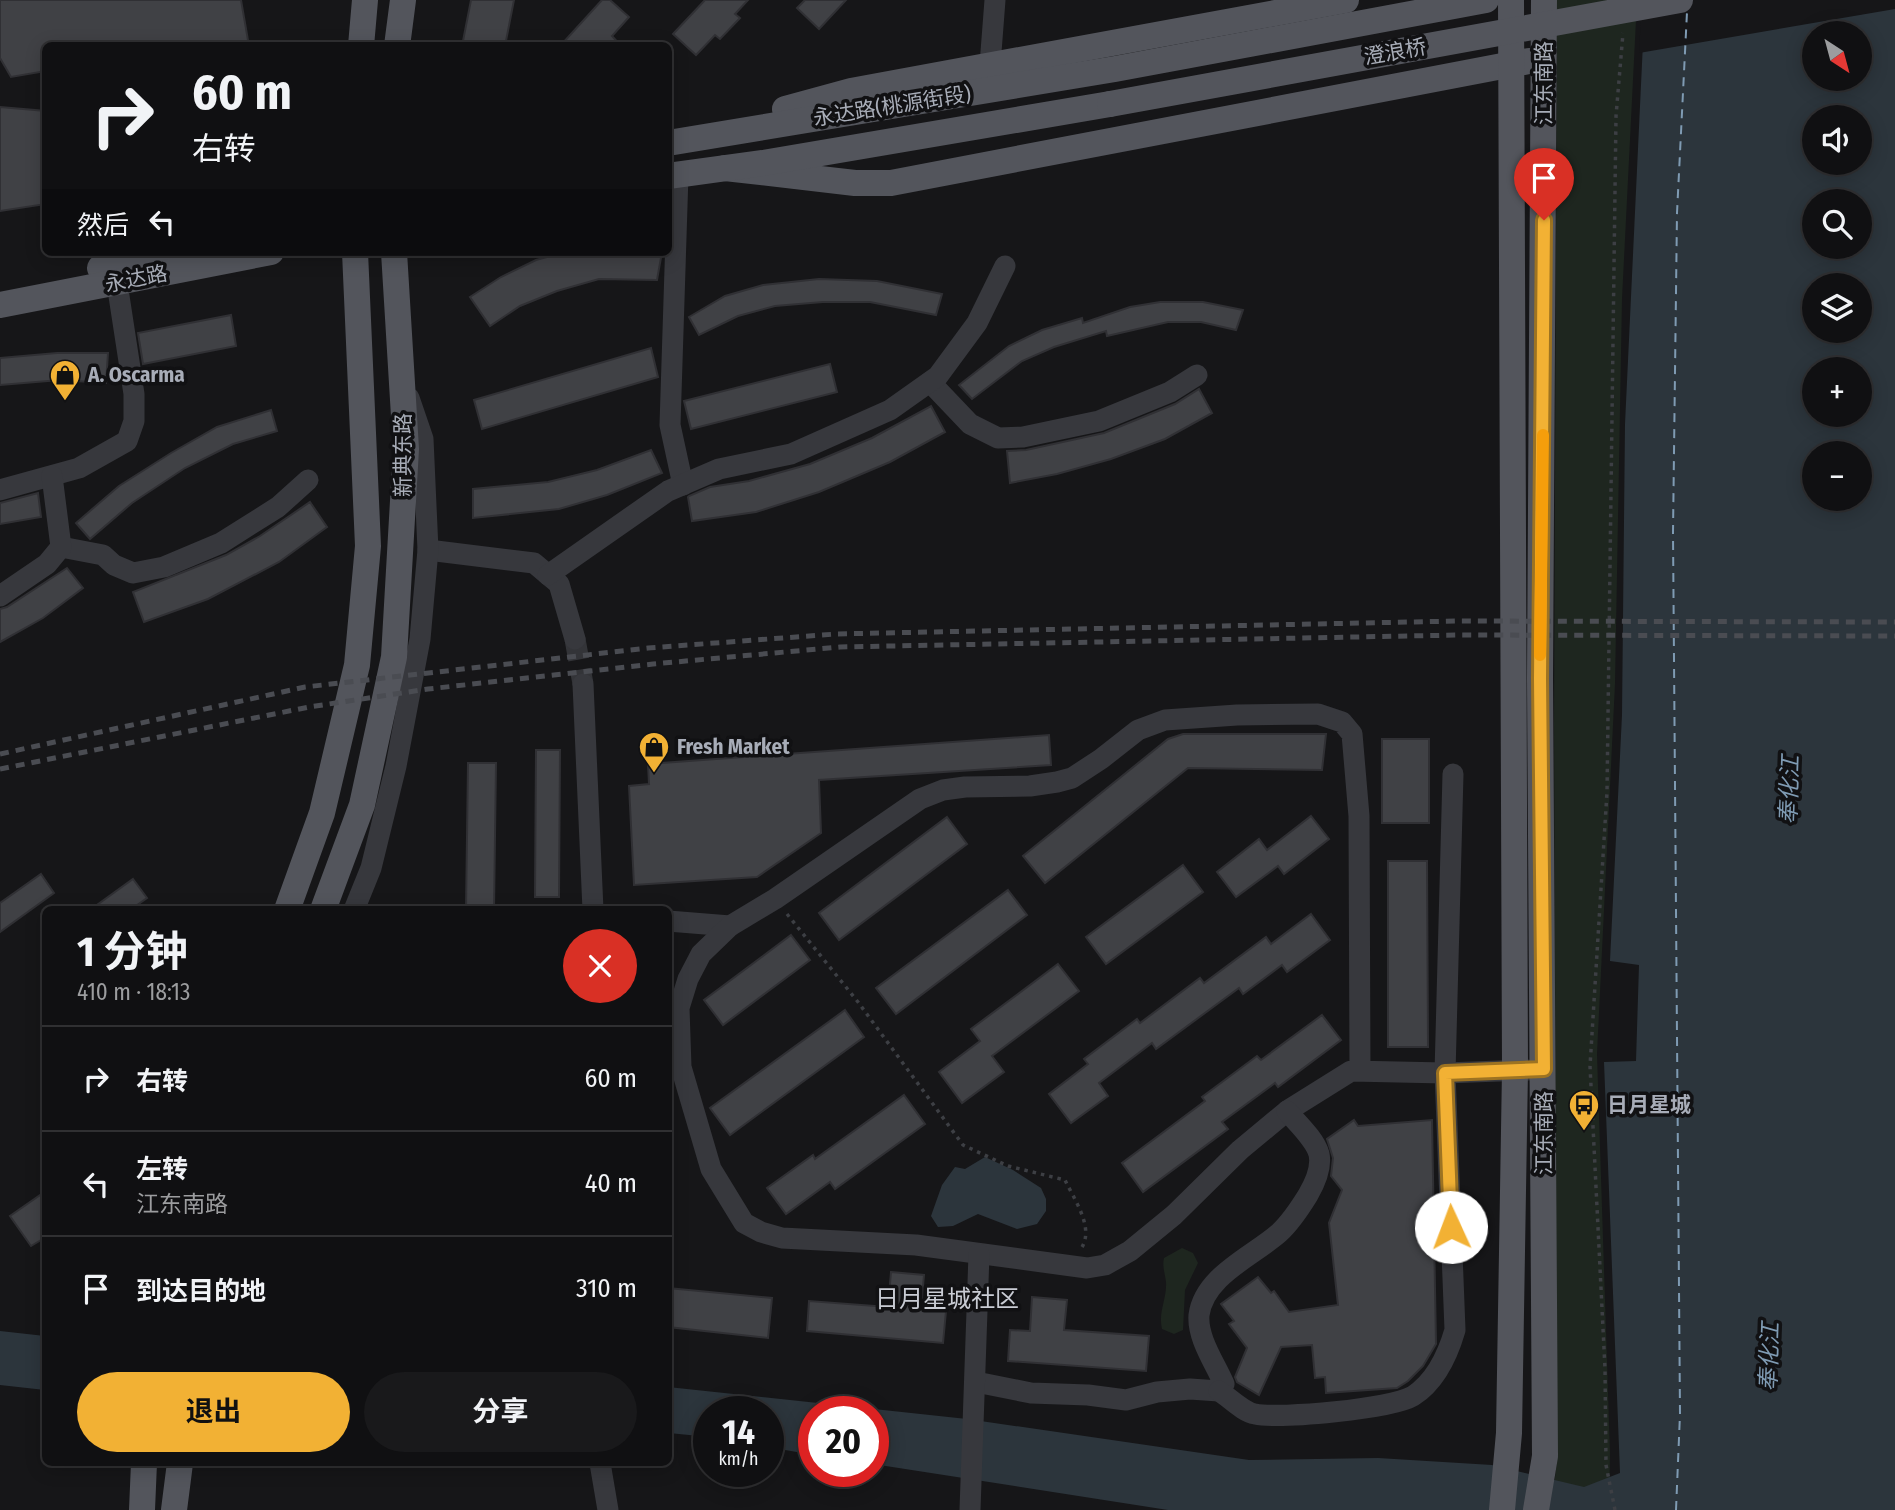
<!DOCTYPE html>
<html lang="zh">
<head>
<meta charset="utf-8">
<style>
	:root { --surface:#101012; --page:#19191b; --text:#f1f3f6; --muted:#9c9d9f; --line:#303032; --accent:#f2b134 }
	body { margin:0; font-family:"Fira Sans Condensed","Noto Sans SC",sans-serif; background:var(--page); color:var(--text); height:100vh; display:flex; flex-direction:column; font-size:26px; white-space:nowrap }
	* { box-sizing:border-box; margin:0 }
	p { font-size:23px; color:var(--muted) }
	.icon { flex:none; width:38px; height:38px; fill:none; stroke:currentColor; stroke-width:2; stroke-linecap:round; stroke-linejoin:round }
	.map { position:relative; flex:1; overflow:hidden }
	.drawer { position:absolute; left:42px; top:906px; width:630px; height:560px; display:flex; flex-direction:column; background:var(--surface); border-radius:10px; box-shadow:0 4px 18px #0003,0 0 0 2px var(--line) }
	.drawer>* { flex:none }
	.hud { position:absolute; left:42px; top:42px; width:630px; height:214px; border-radius:10px; box-shadow:0 4px 18px #0003,0 0 0 2px var(--line); background:#101012; color:var(--text); overflow:hidden }
	.needle { width:46px; rotate:144deg }
	.buttons { position:absolute; left:1802px; top:21px; display:grid; gap:14px }
	.buttons a { display:grid; place-items:center; width:70px; height:70px; border-radius:50%; background:var(--surface); box-shadow:0 4px 18px #0003,0 0 0 2px var(--line); font-size:35px }
	.speed { position:absolute; left:693px; top:1396px; display:flex; gap:14px; font-size:35px; font-weight:700; text-align:center }
	.speed>* { display:grid; place-content:center; width:91px; height:91px; border-radius:50%; background:var(--surface); box-shadow:0 4px 18px #0003,0 0 0 2px var(--line); line-height:1 }
	.speed small { font-size:18px; font-weight:400 }
	.speed .limit { border:10px solid #d22; background:#fff; color:#111 }
	.pin { position:absolute; display:grid; place-items:center; width:60px; height:60px; color:#fff; margin:-72px -30px; border-radius:50% 50% 50% 0; rotate:-45deg; box-shadow:0 0 7px #0007 }
	.pin .icon { rotate:45deg }
	.me { position:absolute; width:77px; margin:-38px; rotate:358deg; stroke-linejoin:round; filter:drop-shadow(0 0 5px #0008) }
	.turn { display:flex; align-items:center; gap:24px; height:147px; padding:0 35px; font-size:32px }
	.turn .icon { width:91px; height:91px; stroke-width:2.5 }
	.turn b { display:block; font-size:49px; line-height:60px }
	.then { display:flex; align-items:center; height:66px; padding:0 35px; background:#0003; gap:14px; font-size:26px }
	.round { display:grid; place-items:center; flex:none; width:74px; height:74px; border-radius:37px; background:var(--page) }
	.head { display:flex; align-items:center; justify-content:space-between; height:119px; padding:0 35px }
	h1 { font-size:42px; font-weight:700; line-height:52px }
	.primary-button { display:flex; gap:14px; margin-top:auto; padding:14px 35px }
	.primary-button a { flex:1; height:80px; border-radius:42px; background:var(--accent); color:#111; font-size:28px; font-weight:700; line-height:80px; text-align:center }
	.primary-button a+a { background:var(--page); color:var(--text) }
	ul { padding:0; list-style:none }
	li { display:flex; align-items:center; gap:21px; height:105px; padding:0 35px; border-top:2px solid var(--line) }
	li div { flex:1 }
	li b { display:block; font-size:26px }
	li em { font-style:normal }
	.map>svg:first-child { display:block }
	.green { fill:#1e261f }
	.water { fill:#2c353c; fill-rule:evenodd }
	.pier { fill:#161618 }
	.lines { fill:none; stroke-linecap:round; stroke-linejoin:round }
	.ferry { stroke:#7f9bb3; stroke-width:2; stroke-dasharray:9 7; stroke-linecap:butt }
	.building { fill:#404145; stroke:#303034; stroke-width:2 }
	.minor-tunnel { stroke:#333438; stroke-width:21; stroke-dasharray:21 10; stroke-linecap:butt }
	.path { stroke:#3d3f44; stroke-width:3.5; stroke-dasharray:3.5 5; stroke-linecap:butt }
	.minor { stroke:#37383d; stroke-width:21 }
	.major { stroke:#53555c; stroke-width:26 }
	.rail { stroke:#4a4c52; stroke-width:5; stroke-dasharray:9 7; stroke-linecap:butt }
	.major-bridge { stroke:#53555c; stroke-width:26 }
	.route-casing { stroke:#9d7322; stroke-width:18 }
	.route { stroke:#f2b134; stroke-width:12 }
	.slow { stroke:#f59e0b; stroke-width:12 }
	.labels { text-anchor:middle; dominant-baseline:central; stroke-width:7; stroke-linejoin:round; paint-order:stroke }
	.street-label { font-size:21px; fill:#a8adb8; stroke:#111113 }
	.poi-label { font-size:21px; font-weight:bold; fill:#a8adb8; stroke:#111113; text-anchor:start }
	.water-label { font-size:23px; font-style:italic; fill:#7f9bb3; stroke:#111113 }
	.quarter-label { font-size:24px; fill:#c9ccd4; stroke:#111113 }
</style>
</head>
<body>
<div class="map">
<svg width="1895" height="1510" viewBox="0 0 1895 1510">
	<rect width="100%" height="100%" fill="#161618"/>
	<!-- green -->
	<g class="green">
		<path d="M1557,0H1637L1622,299L1615,684L1597,1054L1610,1453L1609,1510H1551L1557,1461L1554,725Z"/>
		<path d="M1182,1248L1193,1253L1198,1263L1185,1290L1183,1330L1174,1334L1162,1329C1158,1312 1167,1299 1166,1282C1165,1273 1162,1267 1164,1258Z"/>
	</g>
	<!-- water -->
	<g class="water">
		<path d="M1645,0H1895V1510H1168L873,1464V1412H814V1455L768,1447V1412H709V1437L669,1433L668,1387L967,1419L1249,1460L1378,1458L1492,1465L1584,1487L1620,1473L1604,1062L1636,1061L1639,965L1610,961L1622,715L1625,424ZM1815,33H1860V79H1815ZM1815,117H1860V163H1815ZM1815,201H1860V247H1815ZM1815,285H1860V331H1815ZM1815,369H1860V415H1815ZM1815,453H1860V499H1815Z"/>
		<path d="M985,1157L1013,1170L1041,1188L1046,1199V1211L1037,1224L1017,1229L978,1214L953,1226L938,1227L931,1216L942,1185L955,1167L965,1169Z"/>
		<path d="M0,1331L45,1336V1390L0,1385Z"/>
	</g>
	<!-- pier -->
	<path class="pier" d="M1642,0H1895V9L1639,53Z"/>
	<g class="lines">
		<!-- ferry -->
		<path class="ferry" d="M1676,1510L1680,1414L1673,533L1677,213L1687,12"/>
	</g>
	<!-- building -->
	<g class="building">
		<path d="M0,0H241L249,46H46V71L11,77L0,58Z"/>
		<path d="M471,0H514L505,46H486L463,41Z"/>
		<path d="M602,0H610L629,17L612,36L621,46H560Z"/>
		<path d="M705,0H748L735,14L740,18L720,39L715,35L696,55L673,34Z"/>
		<path d="M805,0H846L819,29L797,8Z"/>
		<path d="M0,107L46,111V204L0,211Z"/>
		<path d="M565,252H662L657,280L599,279L557,291L520,306L490,326L470,297L501,277L536,260Z"/>
		<path d="M819,279L877,281L942,294L936,315L870,302H823L775,306L738,316L699,335L689,317L725,296L763,285Z"/>
		<path d="M1160,302H1203L1243,310L1236,330L1201,322H1168L1107,336L1106,331L1054,347L1022,361L972,399L959,385L1009,346L1042,330L1082,318L1083,323L1130,307Z"/>
		<path d="M231,315L236,346L143,364L138,333Z"/>
		<path d="M651,348L658,377L482,429L474,400Z"/>
		<path d="M57,353H108L106,383L60,380L0,385V358Z"/>
		<path d="M830,364L837,392L691,429L684,401Z"/>
		<path d="M1199,389L1212,413L1165,439L1111,459L1057,474L1010,483L1007,451L1026,450L1104,433L1175,404Z"/>
		<path d="M931,406L945,432L890,462L819,492L756,512L692,521L688,497L689,496L710,487L749,481L810,464L872,438Z"/>
		<path d="M271,410L277,431L233,444L185,468L132,503L90,539L76,523L119,486L171,453L217,427Z"/>
		<path d="M651,450L662,473L607,495L559,509L473,518V489L548,482L597,470Z"/>
		<path d="M38,493L41,517L0,524V503Z"/>
		<path d="M310,502L327,527L279,562L208,599L144,622L133,592L226,555L260,536Z"/>
		<path d="M67,568L83,588L43,618L0,642V609L7,607Z"/>
		<path d="M1183,734H1326L1322,770L1188,768L1045,883L1023,856L1168,739Z"/>
		<path d="M1049,735L1051,765L819,780L821,833L757,877L634,885L629,786L649,784L648,764Z"/>
		<rect x="1382" y="739" width="47" height="84"/>
		<path d="M536,750H560L559,897H535Z"/>
		<path d="M468,763H496L494,910H466Z"/>
		<path d="M1311,816L1329,839L1284,874L1278,866L1236,897L1217,872L1259,839L1267,850Z"/>
		<path d="M947,817L967,844L839,940L819,913Z"/>
		<path d="M1388,861H1427L1428,1047H1388Z"/>
		<path d="M1183,865L1203,892L1106,964L1086,937Z"/>
		<path d="M41,874L54,893L0,932V903Z"/>
		<path d="M133,879L147,898L130,910H90Z"/>
		<path d="M1008,890L1027,915L896,1014L876,988Z"/>
		<path d="M1311,914L1330,940L1287,972L1282,965L1243,994L1239,988L1156,1049L1152,1043L1099,1083L1108,1096L1071,1123L1049,1094L1088,1064L1084,1059L1137,1019L1140,1023L1200,978L1204,983L1266,937L1271,944Z"/>
		<path d="M791,935L810,960L723,1025L704,1000Z"/>
		<path d="M1058,964L1079,991L992,1056L1004,1072L962,1103L939,1072L980,1041L971,1029Z"/>
		<path d="M845,1010L864,1037L730,1135L710,1108Z"/>
		<path d="M1322,1015L1341,1040L1278,1087L1275,1083L1222,1122L1228,1129L1143,1192L1122,1163L1205,1101L1202,1097L1257,1056L1261,1060Z"/>
		<path d="M904,1095L925,1124L835,1189L830,1182L786,1214L767,1188L813,1155L815,1159Z"/>
		<path d="M1354,1120L1358,1126L1432,1120L1436,1344L1423,1366L1408,1381L1397,1388L1326,1393L1325,1377L1315,1378L1312,1345L1281,1347L1259,1395L1237,1382L1235,1377L1247,1348L1229,1324L1234,1321L1221,1304L1258,1277L1271,1293L1274,1291L1289,1312L1338,1305L1329,1223L1342,1190L1331,1176L1333,1158L1327,1139Z"/>
		<path d="M46,1191V1237L31,1246L10,1216Z"/>
		<path d="M891,1272L924,1275L921,1309L946,1311L943,1343L807,1331L809,1301L888,1307Z"/>
		<path d="M668,1288L772,1298L768,1338L668,1327Z"/>
		<path d="M1032,1297L1067,1300L1064,1330L1149,1336L1146,1371L1008,1361L1010,1330L1030,1331Z"/>
	</g>
	<g class="lines">
		<!-- minor-tunnel -->
		<path class="minor-tunnel" d="M575,639L583,684"/>
		<!-- path -->
		<g class="path">
			<path d="M787,914L858,1002L963,1145L1008,1166L1065,1180C1074,1199 1094,1227 1082,1247"/>
			<path d="M1615,1510L1606,1465L1605,1369L1590,1066L1607,792L1616,116L1623,33"/>
		</g>
		<!-- minor -->
		<g class="minor">
			<path d="M990,65L995,0"/>
			<path d="M678,175L670,425L683,485"/>
			<path d="M930,382L970,424L998,438L1023,437L1099,421L1170,392L1197,375"/>
			<path d="M0,490L79,468L127,441L134,421V394L117,283"/>
			<path d="M61,547L103,555L114,565L133,573L164,567L221,543L278,507L308,480"/>
			<path d="M428,550L534,563L559,584L575,639"/>
			<path d="M548,575L668,491L719,469L791,454L890,410L938,376L977,323L1005,266"/>
			<path d="M0,596L47,564L61,547L52,476"/>
			<path d="M583,684L593,910"/>
			<path d="M354,910L371,868L396,766L420,639L428,550L423,439L409,398"/>
			<path d="M668,921L730,926"/>
			<path d="M1360,1071L1359,816L1352,734L1342,722L1318,714L1237,715L1165,720L1138,730L1101,759L1072,778L1057,782L1030,786L965,787L943,790L920,799L775,899L730,926L701,954L688,979L679,1008L681,1067L711,1169L744,1223L761,1232L782,1238L916,1245L1087,1268L1105,1265L1130,1251L1174,1215L1240,1150L1287,1111L1351,1071L1445,1073L1528,1070"/>
			<path d="M976,1382L1031,1393L1088,1395L1126,1400L1157,1392L1190,1389L1219,1391L1224,1384C1215,1363 1197,1338 1199,1315C1204,1276 1253,1256 1279,1233C1291,1222 1300,1208 1308,1195C1315,1183 1322,1168 1319,1154C1315,1139 1297,1123 1287,1111"/>
			<path d="M1219,1391C1230,1398 1243,1412 1255,1414C1280,1419 1391,1409 1413,1396C1435,1382 1448,1354 1455,1330L1445,1073L1453,774"/>
			<path d="M600,1463L608,1510"/>
			<path d="M970,1510L979,1254"/>
		</g>
		<!-- major -->
		<g class="major">
			<path d="M361,46L365,0"/>
			<path d="M397,46L403,0"/>
			<path d="M785,109L851,91L1346,0"/>
			<path d="M668,143L1115,69L1486,0"/>
			<path d="M725,168L855,183H891L1529,61"/>
			<path d="M668,176L763,163L1110,104"/>
			<path d="M100,268L174,252"/>
			<path d="M0,305L271,252"/>
			<path d="M287,910L322,813L357,665L368,546L355,252"/>
			<path d="M323,910L362,805L394,657L406,449L394,252"/>
			<path d="M142,1510L144,1463"/>
			<path d="M174,1510L180,1463"/>
			<path d="M1502,1510L1509,1433L1515,1070L1511,0"/>
			<path d="M1536,1510L1545,1456L1540,679L1544,0"/>
		</g>
		<!-- rail -->
		<g class="rail">
			<path d="M0,754L305,687L648,648L836,634L1458,621L1895,622"/>
			<path d="M0,769L309,707L428,689L653,664L840,647L1459,635L1895,636"/>
		</g>
		<!-- major-bridge -->
		<path class="major-bridge" d="M1110,104L1680,0"/>
	</g>
	<g class="lines">
		<!-- route casing -->
		<g class="route-casing">
			<path id="route" d="M1451,1227L1445,1073L1544,1069L1540,679L1544,220"/>
		</g>
		<!-- route -->
		<use href="#route" class="route"/>
		<!-- slow -->
		<path class="slow" d="M1540,655L1543,435"/>
	</g>
	<!-- icons -->
	<defs>
		<g id="shop-pin" transform="scale(1.575)"><path d="M0 17L-7.5 6A9.5 9.5 0 1 1 7.5 6Z" fill="#f2b134" stroke="#111113"/><path d="M-5-2.5h2.3a2.7 3.5 0 0 1 5.4 0H5L5.5 6h-11ZM-1.5-2.5h3a1.5 2.3 0 0 0-3 0Z" fill="#111"/></g>
		<g id="bus-pin" transform="scale(1.575)"><path d="M0 17L-7.5 6A9.5 9.5 0 1 1 7.5 6Z" fill="#f2b134" stroke="#111113"/><path d="M-5-6H5V4H4V6H2V4H-2V6H-4V4H-5ZM-3.5-4V0h7V-4ZM-3.5 1.2v1.5H-2V1.2ZM2 1.2v1.5H3.5V1.2Z" fill="#111"/></g>
	</defs>
	<g fill-rule="evenodd">
		<use href="#shop-pin" x="65" y="375"/>
		<use href="#shop-pin" x="654" y="747"/>
		<use href="#bus-pin" x="1584" y="1105"/>
	</g>
	<g class="labels">
		<!-- street labels -->
		<g class="street-label">
			<text transform="translate(1395 52) rotate(-10)">澄浪桥</text>
			<text transform="translate(1544 83) rotate(-90)">江东南路</text>
			<text transform="translate(892 106) rotate(-9)">永达路(桃源街段)</text>
			<text transform="translate(136 279) rotate(-11)">永达路</text>
			<text transform="translate(403 455) rotate(-90)">新典东路</text>
			<text transform="translate(1544 1133) rotate(-90)">江东南路</text>
		</g>
		<!-- poi labels -->
		<g class="poi-label">
			<text x="88" y="375">A. Oscarma</text>
			<text x="677" y="747">Fresh Market</text>
			<text x="1607" y="1105">日月星城</text>
		</g>
		<!-- water labels -->
		<g class="water-label">
			<text transform="translate(1789 790) rotate(-88)">奉化江</text>
			<text transform="translate(1769 1357) rotate(-88)">奉化江</text>
		</g>
		<!-- quarter labels -->
		<g class="quarter-label">
			<text x="947" y="1299">日月星城社区</text>
		</g>
	</g>
</svg>
<div class="buttons">
<a><svg class="needle" viewBox="-14 -14 28 28"><path d="M0-13l5 13h-10z" fill="#e53935"/><path d="M0 13l5-13h-10z" fill="#9c9d9f"/></svg></a>
<a><svg class="icon" aria-label="sound" viewBox="0 0 24 24"><path d="M4 9h4l5-4v14l-5-4H4zM17 9q2 3 0 6"/></svg></a>
<a><svg class="icon" aria-label="search" viewBox="0 0 24 24"><circle cx="10" cy="10" r="6"/><path d="M15 15l6 6"/></svg></a>
<a><svg class="icon" aria-label="layers" viewBox="0 0 24 24"><path d="M12 4l9 5-9 5-9-5zM3 14l9 5 9-5"/></svg></a>
<a>+</a>
<a>−</a>
</div>
<div class="speed"><div>14<small>km/h</small></div><div class="limit">20</div></div>
<div class="pin" style="left:1544px;top:220px;background:#d93025"><svg class="icon" aria-label="arrive" viewBox="0 0 24 24"><path d="M6 21V4h12l-3 4 3 4H6"/></svg></div>
<svg class="me" style="left:1451px;top:1227px" viewBox="-20 -20 40 40"><circle r="19" fill="#fff"/><path d="M0-13L10 11 0 6-10 11z" fill="#f2b134"/></svg>
<div class="hud">
<div class="turn"><svg class="icon" aria-label="right" viewBox="0 0 24 24"><path d="M7 20v-9h11M14 6l5 5-5 5"/></svg><div><b>60 m</b>右转</div></div>
<div class="then">然后<svg class="icon" aria-label="left" viewBox="0 0 24 24"><path d="M17 20v-9H6M10 6l-5 5 5 5"/></svg></div>
</div>
<section class="drawer">
<div class="head"><div><h1>1 分钟</h1><p>410 m · 18:13</p></div><a class="round" style="background:#d93025;color:#fff"><svg class="icon" aria-label="close" viewBox="0 0 24 24"><path d="M6 6l12 12M18 6L6 18"/></svg></a></div>
<ul>
<li><svg class="icon" aria-label="right" viewBox="0 0 24 24"><path d="M7 20v-9h11M14 6l5 5-5 5"/></svg><div><b>右转</b></div><em>60 m</em></li>
<li><svg class="icon" aria-label="left" viewBox="0 0 24 24"><path d="M17 20v-9H6M10 6l-5 5 5 5"/></svg><div><b>左转</b><p>江东南路</p></div><em>40 m</em></li>
<li><svg class="icon" aria-label="arrive" viewBox="0 0 24 24"><path d="M6 21V4h12l-3 4 3 4H6"/></svg><div><b>到达目的地</b></div><em>310 m</em></li>
</ul>
<div class="primary-button"><a>退出</a><a>分享</a></div>
</section>
</div>
</body>
</html>
